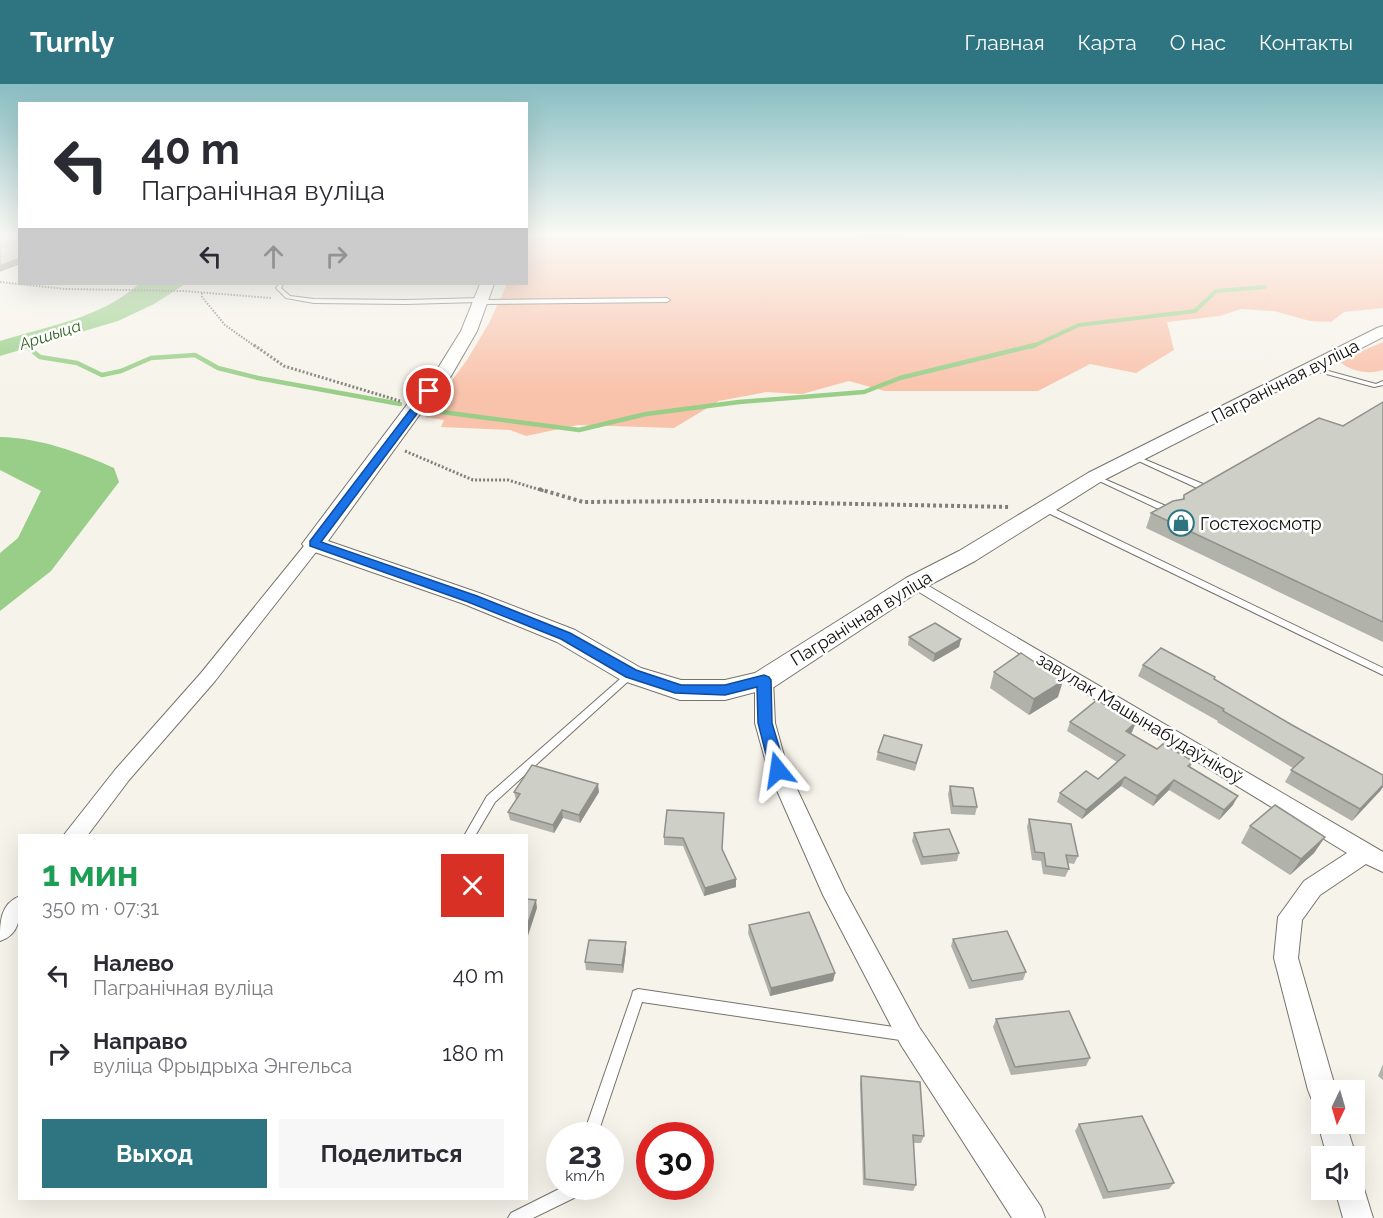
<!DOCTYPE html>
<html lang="ru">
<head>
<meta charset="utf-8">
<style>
	:root { --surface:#fff; --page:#f7f7f7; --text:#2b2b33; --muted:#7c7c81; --accent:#2e7581 }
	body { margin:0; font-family:Raleway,sans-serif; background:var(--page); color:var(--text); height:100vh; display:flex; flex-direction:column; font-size:22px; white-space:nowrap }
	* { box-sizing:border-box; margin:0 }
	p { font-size:20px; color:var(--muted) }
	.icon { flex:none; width:33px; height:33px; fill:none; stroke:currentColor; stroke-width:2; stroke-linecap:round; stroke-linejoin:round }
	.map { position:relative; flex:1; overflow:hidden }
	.panel { position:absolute; left:18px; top:750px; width:510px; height:366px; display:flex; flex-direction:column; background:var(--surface); border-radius:0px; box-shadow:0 6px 24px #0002 }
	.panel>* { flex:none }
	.top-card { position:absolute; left:18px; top:18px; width:510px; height:183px; border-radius:0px; box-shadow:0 6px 24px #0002; background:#fff; color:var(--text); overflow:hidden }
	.needle { width:39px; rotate:185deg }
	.fabs { position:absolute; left:1311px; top:996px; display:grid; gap:12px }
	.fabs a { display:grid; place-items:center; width:54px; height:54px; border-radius:0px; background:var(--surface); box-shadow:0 6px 24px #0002; font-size:30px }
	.speed { position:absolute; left:546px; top:1038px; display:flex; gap:12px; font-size:30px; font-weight:700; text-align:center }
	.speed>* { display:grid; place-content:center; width:78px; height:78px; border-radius:50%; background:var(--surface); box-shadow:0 6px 24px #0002; line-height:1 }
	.speed small { font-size:15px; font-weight:400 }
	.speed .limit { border:9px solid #d22; background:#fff; color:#111 }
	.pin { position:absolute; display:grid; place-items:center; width:51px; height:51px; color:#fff; margin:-26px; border:3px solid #fff; border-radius:50%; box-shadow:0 2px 6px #0007 }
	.me { position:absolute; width:66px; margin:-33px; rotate:345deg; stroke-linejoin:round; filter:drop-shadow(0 0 4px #0008) }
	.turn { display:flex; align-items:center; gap:21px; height:126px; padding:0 24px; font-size:27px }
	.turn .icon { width:78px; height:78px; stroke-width:2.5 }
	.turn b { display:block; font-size:42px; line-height:51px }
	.lanes { display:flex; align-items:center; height:57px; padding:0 24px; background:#0003; justify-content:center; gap:30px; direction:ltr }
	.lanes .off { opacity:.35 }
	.round { display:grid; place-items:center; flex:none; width:63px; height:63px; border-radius:0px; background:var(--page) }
	.headline { display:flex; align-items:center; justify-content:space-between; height:102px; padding:0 24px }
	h1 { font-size:36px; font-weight:700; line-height:45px; color:#1e9e55 }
	.button { display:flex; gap:12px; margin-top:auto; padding:12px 24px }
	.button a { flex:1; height:69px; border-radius:0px; background:var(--accent); color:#fff; font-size:24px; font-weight:700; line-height:69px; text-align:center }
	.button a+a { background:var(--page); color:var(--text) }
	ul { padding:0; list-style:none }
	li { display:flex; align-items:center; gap:18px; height:78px; padding:0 24px }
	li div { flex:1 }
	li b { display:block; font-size:22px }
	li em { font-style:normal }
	header { display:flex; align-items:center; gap:36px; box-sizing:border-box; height:84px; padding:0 30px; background:var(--accent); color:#fff }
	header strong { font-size:28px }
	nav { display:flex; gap:33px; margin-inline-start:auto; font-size:21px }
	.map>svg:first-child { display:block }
	.green { fill:#f9c2ab }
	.water { fill:#98ce88 }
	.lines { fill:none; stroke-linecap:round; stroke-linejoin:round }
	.stream-far1 { stroke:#98ce88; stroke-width:4 }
	.stream { stroke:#98ce88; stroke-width:4.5 }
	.lane-casing { stroke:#76736b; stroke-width:2 }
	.street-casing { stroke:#76736b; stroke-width:2 }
	.secondary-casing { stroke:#76736b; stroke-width:2 }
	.path-far2 { stroke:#817f79; stroke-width:2; stroke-dasharray:1.5 1.5; stroke-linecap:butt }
	.path-far1 { stroke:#817f79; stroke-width:3; stroke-dasharray:2 2; stroke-linecap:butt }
	.path { stroke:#817f79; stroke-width:4; stroke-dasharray:3 3; stroke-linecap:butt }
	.lane { fill:#fff; fill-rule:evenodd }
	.street { fill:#fff; fill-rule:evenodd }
	.secondary { fill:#fff; fill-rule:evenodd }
	.wall { fill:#b1b2aa }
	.shaded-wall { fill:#90918b }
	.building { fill:#cecfc6; stroke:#90918b; stroke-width:1.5 }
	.route { fill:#1a73e8; stroke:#114b97; stroke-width:1.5 }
	.labels { text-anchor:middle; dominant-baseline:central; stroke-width:5; stroke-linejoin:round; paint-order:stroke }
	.far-water-label { font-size:16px; font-style:italic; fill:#2e601d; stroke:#fff }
	.street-label { font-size:18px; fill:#100f0b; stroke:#fff }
	.poi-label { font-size:18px; fill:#100f0b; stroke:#fff; text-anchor:start }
</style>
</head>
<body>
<header>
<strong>Turnly</strong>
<nav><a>Главная</a><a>Карта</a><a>О нас</a><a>Контакты</a></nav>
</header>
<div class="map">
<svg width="1383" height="1134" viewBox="0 0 1383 1134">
	<rect width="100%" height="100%" fill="#f6f3ea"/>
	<!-- green -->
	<g class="green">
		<path d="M553,150L909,153L903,150H1383V224L1344,228L1331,238L1310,237L1274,227L1241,225L1220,232L1167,238L1174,266L1136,289L1090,280L1038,307H885L849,297L802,310L766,308L719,317L674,344L578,341L526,352L510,346L441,343L444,336L425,333L467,276L489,239L507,200H526L527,162L531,153Z"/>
		<path d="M1383,258V286C1369,291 1349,287 1339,277Z"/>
	</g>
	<!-- water -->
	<g class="water">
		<path d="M139,200H185L154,220L118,237L0,272V257C48,242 101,234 139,200Z"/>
		<path d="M0,353C40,354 78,368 114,384L119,398L51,487L0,527V469L18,454L41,407L0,386Z"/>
	</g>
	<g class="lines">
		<!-- stream-far1 -->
		<g class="stream-far1">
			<path d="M23,259L27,263"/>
			<path d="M1031,263L1079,241L1195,227L1216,207L1265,203"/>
		</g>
		<!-- stream -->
		<g class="stream">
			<path d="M25,261L40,273L77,279L102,291L121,287L151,274L195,271L218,284L258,294L400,320"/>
			<path d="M442,328L579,346L646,330L739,318L864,308L900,294L1035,261"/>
		</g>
		<!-- lane casing -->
		<g class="lane-casing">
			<g id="lane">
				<path d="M750,150H902L904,151L902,152L752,151Z"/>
				<path d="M279,200H283L281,204L290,212L314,215L405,216L482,214L484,216L667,214L670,216L667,218L481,220L479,218L405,220L314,219L286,214L276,204Z"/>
				<path d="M1310,282L1376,300L1383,297V301L1374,303L1308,285V283Z"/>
				<path d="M1134,371L1203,400L1204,402L1203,404H1197L1132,374L1131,373Z"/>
				<path d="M1095,391L1175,426L1176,428L1172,430H1169L1093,394V392Z"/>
				<path d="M1042,422H1048L1383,584V591L1042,426Z"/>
				<path d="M631,587L636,590L634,592L495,718L475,752H464L487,712L628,588Z"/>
				<path d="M638,905L907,945L912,947L914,951L912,955L907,957L642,918L597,1052H583L632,911L633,907Z"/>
				<path d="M565,1102H580L576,1113L533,1134H508L511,1129Z"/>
			</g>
		</g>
		<!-- street casing -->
		<g class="street-casing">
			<g id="street">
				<path d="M314,455L320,457L322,460L320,463L215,597L129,696L87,752H63L115,686L201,589L308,457Z"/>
				<path d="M915,494L1383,768V788L1366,780L1320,811L1302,836L1298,874L1336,1006H1322V1020L1312,1016L1308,1006L1274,874L1278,833L1304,797L1347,769L909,502L907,499L909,496Z"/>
				<path d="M764,590L771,592L773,596L775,639L788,686L845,807L919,943L1041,1123L1045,1134H1012L901,961L823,811L768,686L755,639V596L757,592Z"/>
				<path d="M20,812C20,832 21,850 0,857C0,838 0,820 20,812Z"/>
				<path d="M1322,1031V1040H1346L1356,1072L1354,1075V1072H1327L1318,1040Z"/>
				<path d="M1354,1093L1361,1095L1373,1134H1343L1335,1106H1354Z"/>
			</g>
		</g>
		<!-- secondary casing -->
		<g class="secondary-casing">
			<path id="secondary" d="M480,200H494L477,247L451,292L423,326L328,457L482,510L575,546L641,584L681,596H725L755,589L906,494L959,467L1088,389L1377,244L1383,242V253L1102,397L975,477L924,504L774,603L725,616H680L621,596L557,558L464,520L306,465L302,460L409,318L435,289L461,247Z"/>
		</g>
		<!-- path-far2 -->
		<g class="path-far2">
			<path d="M911,151L925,150"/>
			<path d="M0,198L65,205L184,207L271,214"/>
			<path d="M202,209V213L225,241L256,263"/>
		</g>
		<!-- path-far1 -->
		<g class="path-far1">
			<path d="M254,261L284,282L400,317"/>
			<path d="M405,367L473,396H508L544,407"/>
		</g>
		<!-- path -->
		<path class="path" d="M539,405L583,418L712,417L1009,423"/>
		<!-- lane -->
		<use href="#lane" class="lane"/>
		<!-- street -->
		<use href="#street" class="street"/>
		<!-- secondary -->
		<use href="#secondary" class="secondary"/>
	</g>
	<!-- wall -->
	<g class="wall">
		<path d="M1383,318V558L1146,444L1151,429L1182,416L1184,411L1343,342Z"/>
		<path d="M909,553L961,555L959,563L933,578L908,561Z"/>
		<path d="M1143,581L1215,593L1214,595L1381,706L1352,737L1285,698L1293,684L1217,638L1218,637L1138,592Z"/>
		<path d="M994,588L1058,613L1029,631L990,604Z"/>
		<path d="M1070,638H1136L1132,648L1130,650L1157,665L1193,677L1190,684L1233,721L1219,736L1169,706L1153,722L1121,702L1082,735L1057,718L1060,709L1098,695L1117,678L1067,647Z"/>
		<path d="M922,661L915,687L876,676L878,668Z"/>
		<path d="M950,702L977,723L975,731L951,730L948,710Z"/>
		<path d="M514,708H599L580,739L563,734L554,749L510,736L508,728L516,716Z"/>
		<path d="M667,726L722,765L736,803L704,812L683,762L664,761V753Z"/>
		<path d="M1029,735L1078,772L1074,780L1068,779L1069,785L1065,793L1043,790L1041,777L1032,776L1027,743Z"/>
		<path d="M1250,742L1325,753L1314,769L1290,791L1241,759Z"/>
		<path d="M914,749L959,769L957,777L921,781L912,757Z"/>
		<path d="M749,841L835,889L833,897L770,912L748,849Z"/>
		<path d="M953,855L1026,888L1023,896L969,905L951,862Z"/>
		<path d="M626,866L623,889L586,886L585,878Z"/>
		<path d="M996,935L1090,974L1086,982L1011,991L993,943Z"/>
		<path d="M1383,980V996L1378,992Z"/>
		<path d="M861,992L924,1052L921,1059H913L916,1101L913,1107L863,1101L860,1000Z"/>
		<path d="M1079,1040L1174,1099L1169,1105L1103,1115L1075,1047Z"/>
	</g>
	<!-- shaded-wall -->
	<g class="shaded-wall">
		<path d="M20,174V180L0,188V182Z"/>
		<path d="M961,555L959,563L933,578L935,570Z"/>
		<path d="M1063,597L1058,613L1029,631L1034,615Z"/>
		<path d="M1136,638L1132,648L1122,656L1126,647Z"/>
		<path d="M1125,693L1121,702L1082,735L1086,726Z"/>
		<path d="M1174,696L1169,706L1153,722L1157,712Z"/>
		<path d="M598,700L599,708L580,739L579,731Z"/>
		<path d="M1383,701V703L1381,706L1352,737L1360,725Z"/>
		<path d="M1238,712L1233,721L1219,736L1224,726Z"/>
		<path d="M562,726L563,734L554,749L553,741Z"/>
		<path d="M1325,753L1314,769L1290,791L1301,775Z"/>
		<path d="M736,795V803L704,812L705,804Z"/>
		<path d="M536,816L537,824L526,858V845Z"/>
		<path d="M626,858V866L623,889L622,881Z"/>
		<path d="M835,889L833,897L770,912L771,904Z"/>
	</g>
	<!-- building -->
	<g class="building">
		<path d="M0,150H20V174L0,182Z"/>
		<path d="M1383,318V538L1151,429L1173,417L1184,415V411L1319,334L1343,342Z"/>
		<path d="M935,539L961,555L935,570L909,553Z"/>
		<path d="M1161,564L1215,593L1214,595L1292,641L1383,691V701L1360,725L1291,686L1304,674L1223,627L1224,625L1143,581Z"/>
		<path d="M1021,569L1063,597L1034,615L994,588Z"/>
		<path d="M1097,616L1136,638L1126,647L1157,665L1163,660L1193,677L1188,682L1238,712L1224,726L1174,696L1157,712L1125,693L1086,726L1060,709L1086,687L1098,695L1125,671L1070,638Z"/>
		<path d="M884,651L922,661L916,679L878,668Z"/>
		<path d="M532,681L598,700L579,731L562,726L553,741L508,728L520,710L514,708Z"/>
		<path d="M950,702L973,704L977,723L953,722Z"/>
		<path d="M1275,721L1325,753L1301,775L1250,742Z"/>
		<path d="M667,726L724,729L722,765L736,795L705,804L683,754L664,753Z"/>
		<path d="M1029,735L1071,740L1078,772L1066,771L1069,785L1046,782L1044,769L1035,768Z"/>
		<path d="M949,745L959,769L923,773L914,749Z"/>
		<path d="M526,815L536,816L526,845Z"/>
		<path d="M809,828L835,889L771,904L749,841Z"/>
		<path d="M1007,847L1026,888L972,897L953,855Z"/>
		<path d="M589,856L626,858L622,881L585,878Z"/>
		<path d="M1069,927L1090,974L1015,983L996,935Z"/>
		<path d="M861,992L920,998L924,1052L913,1051L916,1101L865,1095Z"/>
		<path d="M1142,1032L1174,1099L1108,1108L1079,1040Z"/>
	</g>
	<!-- sky -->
	<linearGradient id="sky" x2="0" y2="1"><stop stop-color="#88bec2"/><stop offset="0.49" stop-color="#fbfaf6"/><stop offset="1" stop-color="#fbfaf6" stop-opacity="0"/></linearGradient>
	<rect width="1383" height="308" fill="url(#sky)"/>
	<!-- route -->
	<path class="route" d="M426,305L434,307L321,458L477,512L570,549L636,586L681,601H725L764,591L769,593L771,596L772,639L786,686L784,690H773L770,686L758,639L757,603L725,611L675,609L626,593L561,555L468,518L310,462V457Z"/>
	<!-- icons -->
	<defs>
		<g id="shop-ring" transform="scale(1.35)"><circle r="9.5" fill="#fff" stroke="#2e7581" stroke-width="1.5"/><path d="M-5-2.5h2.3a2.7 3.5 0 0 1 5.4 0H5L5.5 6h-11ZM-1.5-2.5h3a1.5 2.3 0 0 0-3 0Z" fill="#2e7581"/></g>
	</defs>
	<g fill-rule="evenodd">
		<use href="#shop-ring" x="1181" y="439"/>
	</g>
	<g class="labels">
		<!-- far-water labels -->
		<g class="far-water-label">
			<text transform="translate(50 251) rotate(-18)">Аршыца</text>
		</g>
		<!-- street labels -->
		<g class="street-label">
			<text transform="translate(1285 297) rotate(-27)">Пагранічная вуліца</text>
			<text transform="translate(861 534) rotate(-32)">Пагранічная вуліца</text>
			<text transform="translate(1140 634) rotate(31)">завулак Машынабудаўнікоў</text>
		</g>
		<!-- poi labels -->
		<g class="poi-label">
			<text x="1200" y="439">Гостехосмотр</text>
		</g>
	</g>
</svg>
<div class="fabs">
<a><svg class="needle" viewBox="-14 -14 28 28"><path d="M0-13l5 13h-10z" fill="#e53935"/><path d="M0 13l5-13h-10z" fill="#7c7c81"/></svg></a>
<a><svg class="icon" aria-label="sound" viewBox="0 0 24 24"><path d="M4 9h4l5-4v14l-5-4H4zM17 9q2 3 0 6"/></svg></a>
</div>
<div class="speed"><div>23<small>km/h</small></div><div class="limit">30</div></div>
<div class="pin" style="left:429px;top:307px;background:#d93025"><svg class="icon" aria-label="arrive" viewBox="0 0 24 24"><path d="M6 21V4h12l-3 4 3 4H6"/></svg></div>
<svg class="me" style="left:778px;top:686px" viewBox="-20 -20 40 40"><path d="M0-17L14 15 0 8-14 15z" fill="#1a73e8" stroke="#fff" stroke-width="4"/></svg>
<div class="top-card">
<div class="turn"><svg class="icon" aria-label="left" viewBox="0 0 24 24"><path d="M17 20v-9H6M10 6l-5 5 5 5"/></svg><div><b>40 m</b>Пагранічная вуліца</div></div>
<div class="lanes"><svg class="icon" aria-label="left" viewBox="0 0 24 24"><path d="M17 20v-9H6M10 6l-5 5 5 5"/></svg><svg class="icon off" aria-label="ahead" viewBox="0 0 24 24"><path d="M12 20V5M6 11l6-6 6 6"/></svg><svg class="icon off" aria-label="right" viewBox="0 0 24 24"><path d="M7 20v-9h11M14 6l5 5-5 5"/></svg></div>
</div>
<section class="panel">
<div class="headline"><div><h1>1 мин</h1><p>350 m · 07:31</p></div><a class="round" style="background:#d93025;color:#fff"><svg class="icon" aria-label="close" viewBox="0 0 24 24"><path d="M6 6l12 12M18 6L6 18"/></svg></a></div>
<ul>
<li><svg class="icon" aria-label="left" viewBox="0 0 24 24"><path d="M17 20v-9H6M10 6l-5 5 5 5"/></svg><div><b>Налево</b><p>Пагранічная вуліца</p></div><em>40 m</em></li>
<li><svg class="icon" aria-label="right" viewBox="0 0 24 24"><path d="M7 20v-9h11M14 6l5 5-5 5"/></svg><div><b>Направо</b><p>вуліца Фрыдрыха Энгельса</p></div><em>180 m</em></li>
</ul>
<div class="button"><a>Выход</a><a>Поделиться</a></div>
</section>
</div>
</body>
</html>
